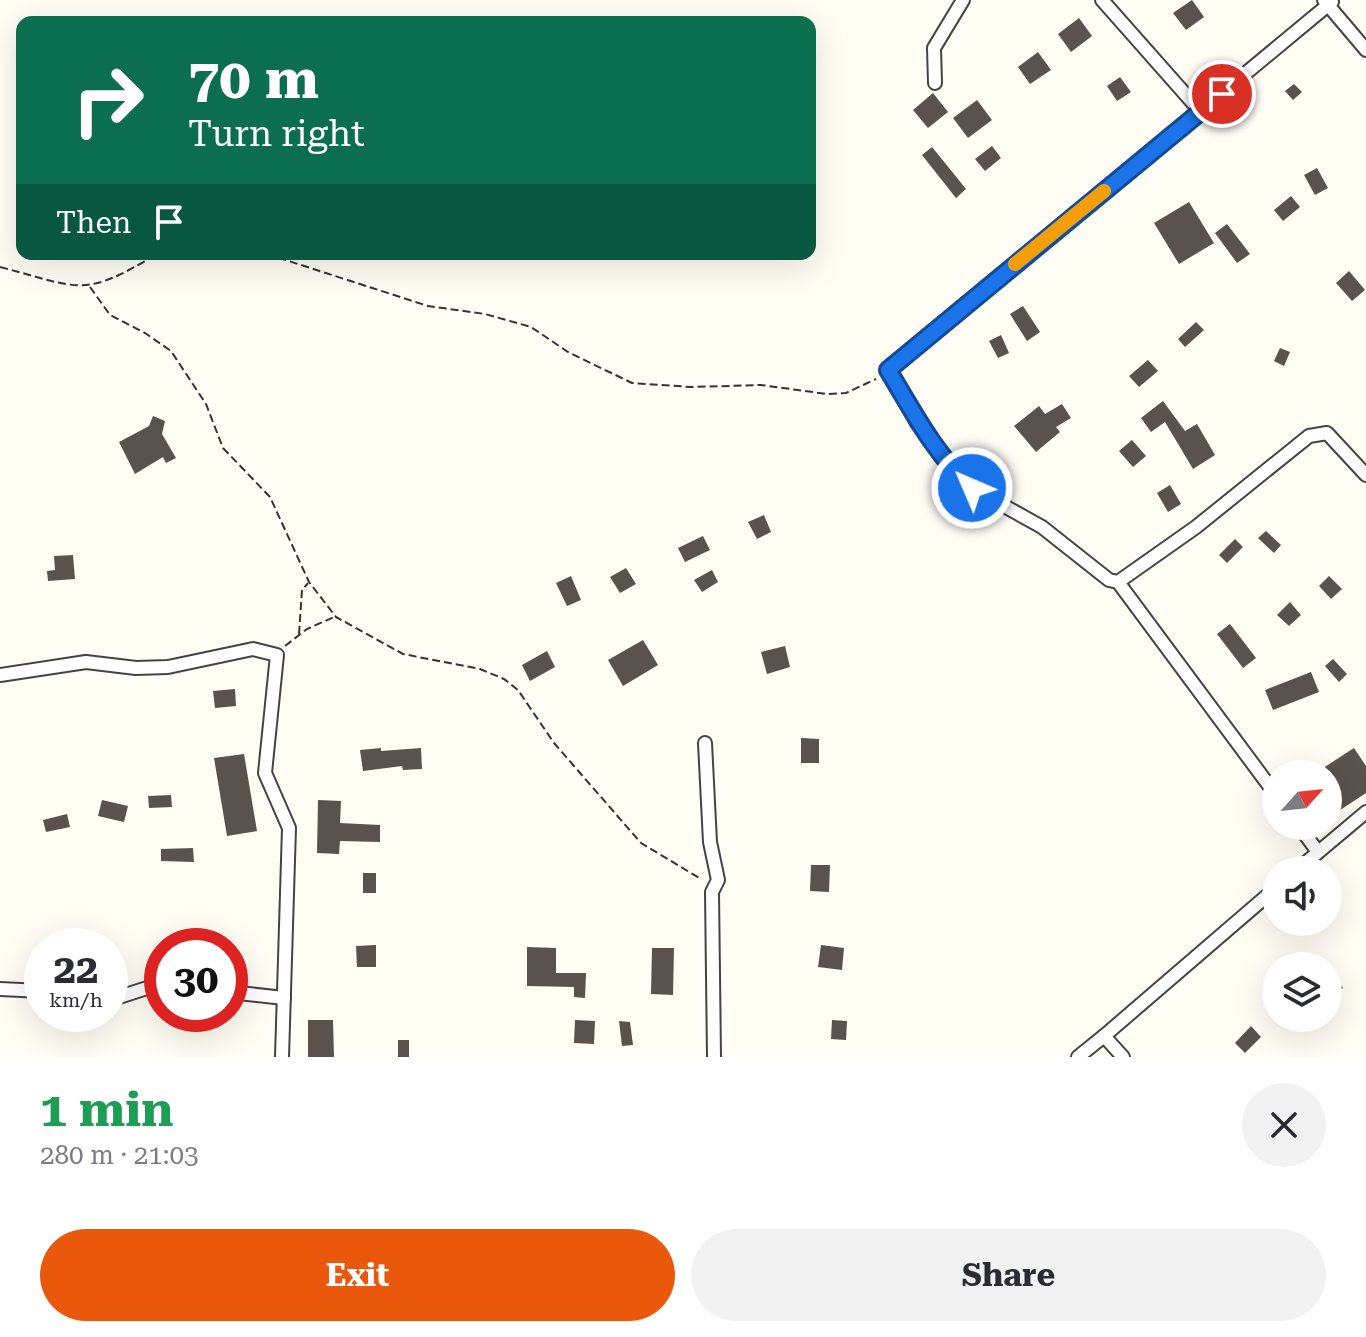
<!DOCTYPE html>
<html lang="en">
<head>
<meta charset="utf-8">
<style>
	:root { --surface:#fff; --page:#f2f2f3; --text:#2b2b33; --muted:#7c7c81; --accent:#ea580c }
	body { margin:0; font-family:"Roboto Serif",serif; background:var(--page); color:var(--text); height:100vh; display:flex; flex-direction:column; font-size:30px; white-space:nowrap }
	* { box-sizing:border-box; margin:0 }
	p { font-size:26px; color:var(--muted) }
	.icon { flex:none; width:44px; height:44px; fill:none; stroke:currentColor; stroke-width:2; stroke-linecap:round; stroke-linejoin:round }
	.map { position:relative; height:1057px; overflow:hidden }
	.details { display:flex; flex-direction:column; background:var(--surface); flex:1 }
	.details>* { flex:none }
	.banner { position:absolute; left:16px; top:16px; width:800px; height:244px; border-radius:16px; box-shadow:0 8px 32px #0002; background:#0b6e4f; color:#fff; overflow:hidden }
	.needle { width:52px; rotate:63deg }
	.fabs { position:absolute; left:1262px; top:760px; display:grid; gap:16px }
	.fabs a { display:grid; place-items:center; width:80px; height:80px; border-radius:50%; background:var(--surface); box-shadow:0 8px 32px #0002; font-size:40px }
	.speed { position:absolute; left:24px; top:928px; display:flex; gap:16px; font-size:40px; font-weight:700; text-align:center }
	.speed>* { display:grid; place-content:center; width:104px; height:104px; border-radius:50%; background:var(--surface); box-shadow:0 8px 32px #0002; line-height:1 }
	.speed small { font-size:20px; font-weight:400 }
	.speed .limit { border:12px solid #d22; background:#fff; color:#111 }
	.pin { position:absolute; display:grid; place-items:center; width:68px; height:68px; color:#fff; margin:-34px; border:4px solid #fff; border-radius:50%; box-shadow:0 2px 8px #0007 }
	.me { position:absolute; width:88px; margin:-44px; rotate:315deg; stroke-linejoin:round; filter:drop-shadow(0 0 6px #0008) }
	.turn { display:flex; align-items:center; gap:28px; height:168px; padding:0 40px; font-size:36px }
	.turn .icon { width:104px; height:104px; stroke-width:2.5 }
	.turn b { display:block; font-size:56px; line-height:68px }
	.then { display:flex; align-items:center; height:76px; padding:0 40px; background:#0003; gap:16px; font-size:30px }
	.round { display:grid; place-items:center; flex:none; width:84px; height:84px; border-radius:42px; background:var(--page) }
	.headline { display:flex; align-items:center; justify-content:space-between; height:136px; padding:0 40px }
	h1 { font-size:48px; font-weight:700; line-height:60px; color:#1e9e55 }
	.primary-button { display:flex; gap:16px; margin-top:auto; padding:16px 40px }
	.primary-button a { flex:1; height:92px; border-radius:48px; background:var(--accent); color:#fff; font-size:32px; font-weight:700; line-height:92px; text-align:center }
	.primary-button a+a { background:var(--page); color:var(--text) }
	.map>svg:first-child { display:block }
	.building { fill:#5a524d }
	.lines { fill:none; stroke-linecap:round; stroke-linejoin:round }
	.street-casing { stroke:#444; stroke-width:16 }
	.path { stroke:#333; stroke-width:2; stroke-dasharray:8 4; stroke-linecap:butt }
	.street { stroke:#fff; stroke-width:12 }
	.route-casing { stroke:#114b97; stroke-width:20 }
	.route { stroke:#1a73e8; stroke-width:14 }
	.slow { stroke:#f59e0b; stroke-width:14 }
</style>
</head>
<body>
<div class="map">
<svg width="1366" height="1057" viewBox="0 0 1366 1057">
	<rect width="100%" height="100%" fill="#fffdf4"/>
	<!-- building -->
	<g class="building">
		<path d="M1192,0L1204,17L1186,30L1173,13Z"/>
		<path d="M1079,18L1092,36L1071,52L1058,34Z"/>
		<path d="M1038,52L1051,70L1030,84L1018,67Z"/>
		<path d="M1120,77L1131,92L1117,101L1107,86Z"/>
		<path d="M1294,84L1302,92L1293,100L1285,91Z"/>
		<path d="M933,93L948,112L928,128L913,110Z"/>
		<path d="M977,100L992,120L968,138L953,118Z"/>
		<path d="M992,146L1001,158L985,171L975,159Z"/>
		<path d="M932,147L966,189L956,198L922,155Z"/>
		<path d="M1317,168L1328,188L1315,195L1304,175Z"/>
		<path d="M1291,196L1300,207L1283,221L1274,210Z"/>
		<path d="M1189,202L1214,243L1179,264L1154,223Z"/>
		<path d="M1227,224L1250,254L1237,263L1215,233Z"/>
		<path d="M1349,271L1365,290L1352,301L1336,283Z"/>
		<path d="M1023,306L1040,332L1027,341L1010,314Z"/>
		<path d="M1196,322L1204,330L1185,347L1178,339Z"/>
		<path d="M1001,335L1009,353L998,358L989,341Z"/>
		<path d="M1280,348L1290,352L1284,366L1274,361Z"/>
		<path d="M1148,360L1158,371L1139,387L1129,376Z"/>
		<path d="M1163,401L1185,431L1197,424L1215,455L1193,469L1165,422L1151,432L1141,418Z"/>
		<path d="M1062,404L1071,418L1056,427L1060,432L1036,452L1014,426L1039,406L1045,414Z"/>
		<path d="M153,416L165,421L162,434L176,458L166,463L163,457L135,474L119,442L149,426Z"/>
		<path d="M1132,440L1146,456L1133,467L1119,451Z"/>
		<path d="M1170,485L1181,504L1168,512L1157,493Z"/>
		<path d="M764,515L771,532L757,539L748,522Z"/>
		<path d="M1266,531L1281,545L1274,553L1258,538Z"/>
		<path d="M703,536L710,550L685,562L678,548Z"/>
		<path d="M1235,539L1243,547L1227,563L1219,555Z"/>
		<path d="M73,555L75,579L48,581L47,571L55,570L54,556Z"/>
		<path d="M626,568L636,584L620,593L610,577Z"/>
		<path d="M712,570L718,582L702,592L694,580Z"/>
		<path d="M571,576L581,600L567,606L556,583Z"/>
		<path d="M1329,576L1342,589L1331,599L1319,586Z"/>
		<path d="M1290,602L1301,615L1289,626L1277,615Z"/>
		<path d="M1230,624L1256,658L1243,668L1217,634Z"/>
		<path d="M643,640L658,665L623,686L608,660Z"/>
		<path d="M785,646L790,667L767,674L761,652Z"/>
		<path d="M547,651L555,667L530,681L522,665Z"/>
		<path d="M1333,659L1347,674L1339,682L1325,666Z"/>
		<path d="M1311,672L1319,692L1273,710L1265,690Z"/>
		<path d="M235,689L236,706L215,708L213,691Z"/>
		<path d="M801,738L819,739V763H801Z"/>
		<path d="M381,748V751L421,748L422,769L403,770L402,766L363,771L360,750Z"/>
		<path d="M1354,748L1366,766V793L1328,818V774H1314Z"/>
		<path d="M244,754L257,831L227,836L214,758Z"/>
		<path d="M171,795L172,807L149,808L148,796Z"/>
		<path d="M102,800L128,806L124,822L98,816Z"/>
		<path d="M318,800L341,801L340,823L380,825V842L340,841L339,854L317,853Z"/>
		<path d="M67,814L70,827L46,832L43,820Z"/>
		<path d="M193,848L194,862L161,861V849Z"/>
		<path d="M811,865H830L829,892L810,891Z"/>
		<rect x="363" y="873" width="13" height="20"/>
		<path d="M376,945V967H357L356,946Z"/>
		<path d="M821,945L844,948L842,970L818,967Z"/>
		<path d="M527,947L556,948V973H586L585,998L574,997V987L527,986Z"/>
		<path d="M652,948H674L673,995L651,994Z"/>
		<path d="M1335,978L1343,988L1328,999V984Z"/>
		<path d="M308,1020H333L334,1057H308Z"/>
		<path d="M575,1020L595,1021L594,1044L574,1043Z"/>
		<path d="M832,1020L847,1021L846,1040L831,1039Z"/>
		<path d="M619,1021L630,1022L633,1045L622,1046Z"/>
		<path d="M1251,1026L1261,1037L1245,1053L1235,1043Z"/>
		<rect x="398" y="1040" width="11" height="17"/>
	</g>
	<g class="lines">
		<!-- street casing -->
		<g class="street-casing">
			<g id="street">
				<path d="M1102,0L1201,112"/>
				<path d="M1324,0L1328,5L888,370L917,423L948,466L972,488L1042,527L1109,580L1118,582L1196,527L1309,436L1327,433L1366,475"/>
				<path d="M1332,2L1328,5L1366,50"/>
				<path d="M935,83L934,48L963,0"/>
				<path d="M1118,582L1276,795"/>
				<path d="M0,675L86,662L136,668L168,667L253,649L277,655L265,773L289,828L282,1057"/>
				<path d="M705,743L710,842L718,880L712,892L714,1057"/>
				<path d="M1299,826L1318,852"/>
				<path d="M1297,870L1366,812"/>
				<path d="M0,989L42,991"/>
				<path d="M230,992L284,998"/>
				<path d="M110,1000L147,988L162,989"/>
				<path d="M1104,1036L1276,888"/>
				<path d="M1078,1057L1104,1036L1123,1057"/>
			</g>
		</g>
		<!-- path -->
		<g class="path">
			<path d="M267,254L428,306L485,314L531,327L568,352L632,383L691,387L761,385L827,394L846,393L876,379"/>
			<path d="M0,267C81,288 82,299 157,254"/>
			<path d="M90,287L110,315L145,333L171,351L206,404L223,448L270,497L309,582L336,617L403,654L480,669L504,679L518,690L554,743L641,843L701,879"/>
			<path d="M299,634L302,590L308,583"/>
			<path d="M285,646L307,629L334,617"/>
		</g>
		<!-- street -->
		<use href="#street" class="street"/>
	</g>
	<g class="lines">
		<!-- route casing -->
		<g class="route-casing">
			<path id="route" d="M972,488C934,453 914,413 888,370L1222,94"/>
		</g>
		<!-- route -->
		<use href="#route" class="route"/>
		<!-- slow -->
		<path class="slow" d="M1015,264L1104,191"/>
	</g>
</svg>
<div class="fabs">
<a><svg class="needle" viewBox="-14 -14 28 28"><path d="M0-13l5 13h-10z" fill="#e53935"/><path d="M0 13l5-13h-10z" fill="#7c7c81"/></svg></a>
<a><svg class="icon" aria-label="sound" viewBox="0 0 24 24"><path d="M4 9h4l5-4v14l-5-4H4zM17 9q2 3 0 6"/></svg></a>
<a><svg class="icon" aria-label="layers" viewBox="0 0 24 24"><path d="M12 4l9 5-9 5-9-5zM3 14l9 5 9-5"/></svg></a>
</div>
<div class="speed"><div>22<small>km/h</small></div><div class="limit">30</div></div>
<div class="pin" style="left:1222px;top:94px;background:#d93025"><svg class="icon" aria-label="arrive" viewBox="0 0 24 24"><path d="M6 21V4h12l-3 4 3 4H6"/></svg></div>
<svg class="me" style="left:972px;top:488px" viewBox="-20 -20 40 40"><circle r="17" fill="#1a73e8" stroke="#fff" stroke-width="3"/><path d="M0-11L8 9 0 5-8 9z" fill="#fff"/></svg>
<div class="banner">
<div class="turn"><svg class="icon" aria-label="right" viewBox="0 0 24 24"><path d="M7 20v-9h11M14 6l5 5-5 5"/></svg><div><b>70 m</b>Turn right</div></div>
<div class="then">Then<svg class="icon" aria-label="arrive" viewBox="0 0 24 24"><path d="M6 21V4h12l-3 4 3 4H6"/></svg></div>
</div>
</div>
<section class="details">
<div class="headline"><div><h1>1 min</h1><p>280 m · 21:03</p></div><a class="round"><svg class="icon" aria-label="close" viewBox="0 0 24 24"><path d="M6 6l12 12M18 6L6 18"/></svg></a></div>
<div class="primary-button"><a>Exit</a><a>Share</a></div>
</section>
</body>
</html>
